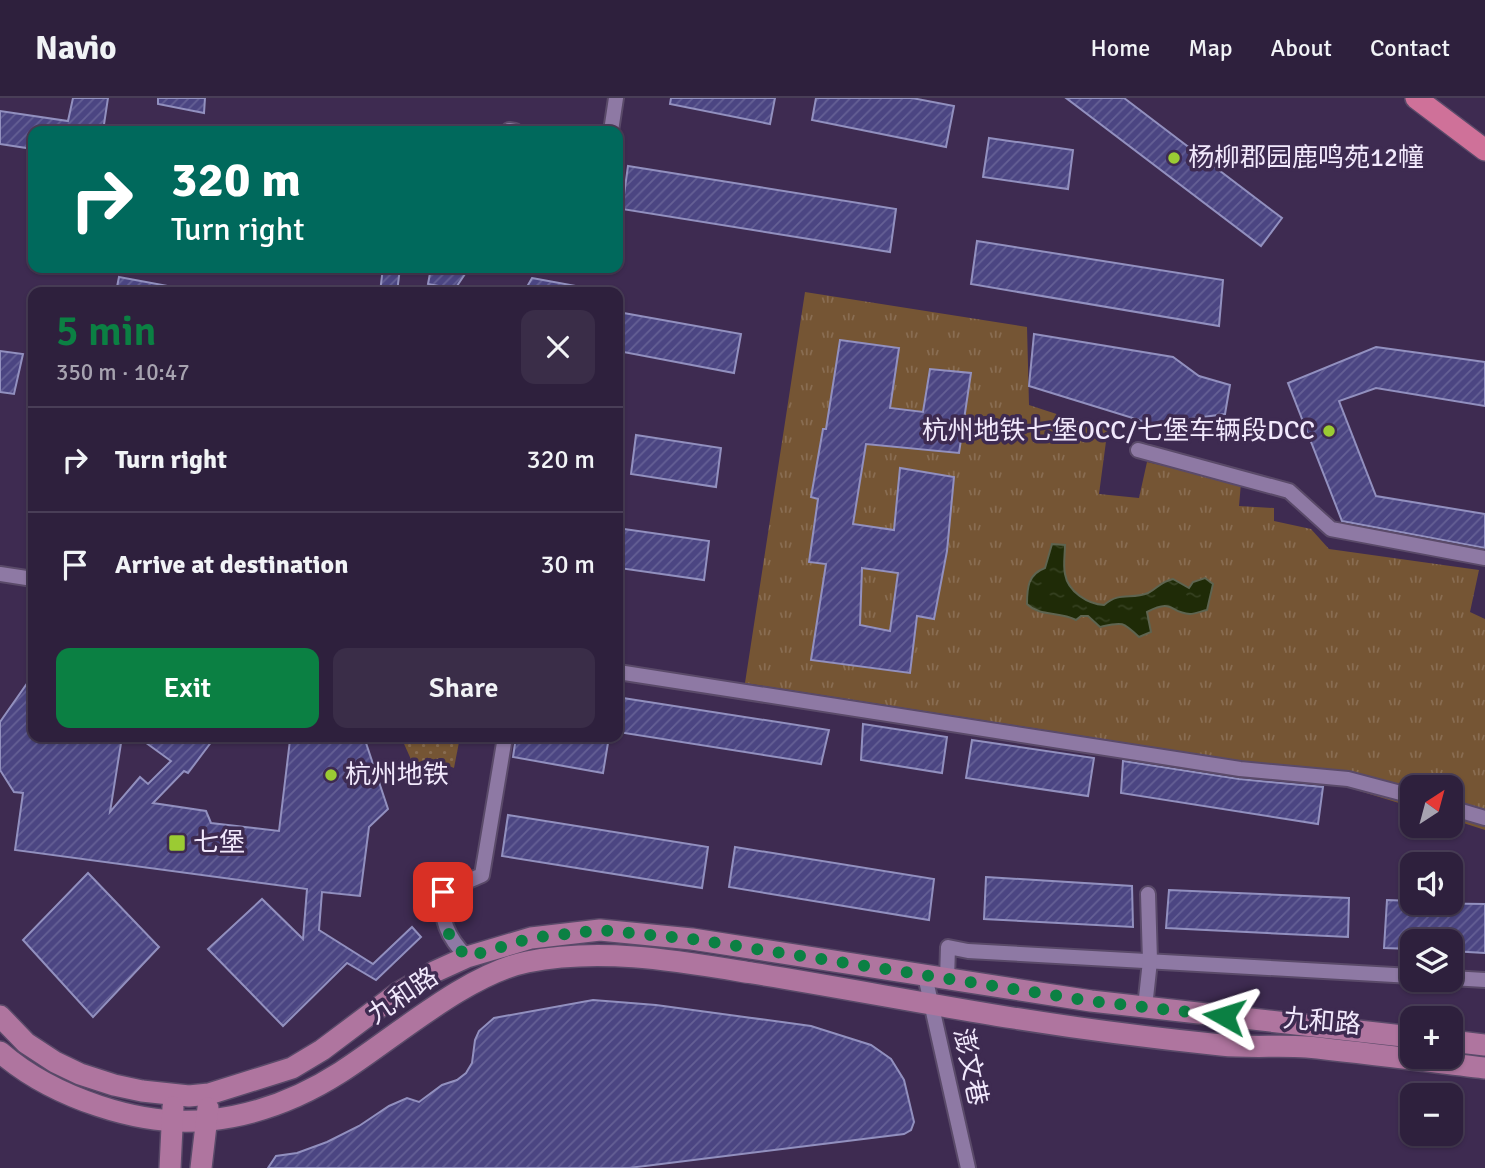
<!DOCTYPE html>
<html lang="en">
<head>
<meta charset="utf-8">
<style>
	:root { --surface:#2e203d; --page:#3a2d48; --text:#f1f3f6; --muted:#a7a3b0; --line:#493e57; --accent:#0b8043 }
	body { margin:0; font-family:Signika,"Noto Sans SC",sans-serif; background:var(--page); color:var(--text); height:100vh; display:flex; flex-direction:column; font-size:26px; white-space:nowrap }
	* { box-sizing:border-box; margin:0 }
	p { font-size:23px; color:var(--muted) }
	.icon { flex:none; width:38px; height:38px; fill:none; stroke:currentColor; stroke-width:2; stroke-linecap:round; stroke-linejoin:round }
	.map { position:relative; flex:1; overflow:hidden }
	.details { position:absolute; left:28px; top:189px; width:595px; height:455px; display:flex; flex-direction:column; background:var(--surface); border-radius:14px; box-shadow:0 2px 5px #0004,0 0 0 2px var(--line) }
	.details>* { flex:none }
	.banner { position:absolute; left:28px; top:28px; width:595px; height:147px; border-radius:14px; box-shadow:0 2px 5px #0004,0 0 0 2px var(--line); background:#00695c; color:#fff; overflow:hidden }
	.needle { width:46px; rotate:36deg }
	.fabs { position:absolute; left:1400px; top:677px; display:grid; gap:14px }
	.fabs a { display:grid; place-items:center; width:63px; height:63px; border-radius:14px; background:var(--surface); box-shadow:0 2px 5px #0004,0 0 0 2px var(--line); font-size:35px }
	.pin { position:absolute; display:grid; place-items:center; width:60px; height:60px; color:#fff; margin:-30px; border-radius:14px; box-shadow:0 4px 10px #0006 }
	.me { position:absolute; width:77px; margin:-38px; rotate:276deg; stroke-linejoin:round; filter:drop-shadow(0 0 5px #0008) }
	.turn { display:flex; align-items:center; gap:24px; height:147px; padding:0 28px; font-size:32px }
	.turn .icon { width:91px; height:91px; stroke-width:2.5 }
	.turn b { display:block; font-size:49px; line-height:60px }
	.round { display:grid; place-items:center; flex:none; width:74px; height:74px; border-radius:14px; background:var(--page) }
	.overview { display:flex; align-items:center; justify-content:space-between; height:119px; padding:0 28px }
	h1 { font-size:42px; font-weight:600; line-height:52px; color:var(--accent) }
	.primary-button { display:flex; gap:14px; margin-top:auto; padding:14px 28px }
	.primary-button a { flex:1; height:80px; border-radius:14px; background:var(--accent); color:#fff; font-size:28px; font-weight:600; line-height:80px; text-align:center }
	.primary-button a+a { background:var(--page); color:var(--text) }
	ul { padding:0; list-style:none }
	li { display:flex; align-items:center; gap:21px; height:105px; padding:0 28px; border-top:2px solid var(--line) }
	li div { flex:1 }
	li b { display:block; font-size:26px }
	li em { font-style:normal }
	header { display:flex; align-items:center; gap:42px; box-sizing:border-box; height:98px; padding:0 35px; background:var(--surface); border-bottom:2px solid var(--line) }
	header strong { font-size:33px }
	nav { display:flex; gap:38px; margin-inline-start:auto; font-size:24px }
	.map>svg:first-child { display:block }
	.grass { fill:url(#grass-dots) }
	.park { fill:url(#park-tufts) }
	.water { fill:url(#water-ripples); stroke:#5e6450; stroke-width:2 }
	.building { fill:url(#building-hatch); stroke:#9290bf; stroke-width:2; fill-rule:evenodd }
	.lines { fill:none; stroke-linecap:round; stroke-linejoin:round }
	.street-casing { stroke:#5a4a69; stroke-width:18 }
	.secondary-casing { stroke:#5a4a69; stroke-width:24 }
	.primary-casing { stroke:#5a4a69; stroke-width:24 }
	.street { stroke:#8e79a4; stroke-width:14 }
	.secondary { stroke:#af759f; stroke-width:21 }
	.primary { stroke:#cf7199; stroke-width:21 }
	.route { stroke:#0b8043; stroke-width:12; stroke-dasharray:0 21.6 }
	.poi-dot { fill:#9bcb33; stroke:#3e2b51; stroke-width:2.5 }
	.labels { text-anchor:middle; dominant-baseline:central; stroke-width:7; stroke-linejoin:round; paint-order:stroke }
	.poi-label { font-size:26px; fill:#f1e8fc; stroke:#3e2b51; text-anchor:start }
	.street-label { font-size:26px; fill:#f1e8fc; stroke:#3e2b51 }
</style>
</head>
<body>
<header>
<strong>Navio</strong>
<nav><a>Home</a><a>Map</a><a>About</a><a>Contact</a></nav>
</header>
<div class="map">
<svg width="1485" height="1070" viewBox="0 0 1485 1070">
	<defs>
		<pattern id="grass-dots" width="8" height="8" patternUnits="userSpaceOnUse" patternTransform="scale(1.75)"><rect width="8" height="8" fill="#755534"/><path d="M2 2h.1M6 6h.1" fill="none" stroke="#896d52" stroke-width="1.8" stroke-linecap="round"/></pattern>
		<pattern id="park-tufts" width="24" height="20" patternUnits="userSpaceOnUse" patternTransform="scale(1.75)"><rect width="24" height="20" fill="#755534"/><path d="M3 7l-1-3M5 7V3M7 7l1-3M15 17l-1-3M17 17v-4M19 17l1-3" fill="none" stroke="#896d52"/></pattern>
		<pattern id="water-ripples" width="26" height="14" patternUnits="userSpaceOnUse" patternTransform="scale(1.75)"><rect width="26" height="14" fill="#1f2b07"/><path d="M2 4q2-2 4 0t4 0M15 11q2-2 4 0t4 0" fill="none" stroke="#354020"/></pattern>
		<pattern id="building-hatch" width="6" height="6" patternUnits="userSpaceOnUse" patternTransform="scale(1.75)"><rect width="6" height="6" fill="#4b4582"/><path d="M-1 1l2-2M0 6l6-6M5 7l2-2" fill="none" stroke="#656095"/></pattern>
	</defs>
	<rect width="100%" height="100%" fill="#3e2b51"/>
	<!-- grass -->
	<path class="grass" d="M401,639H460L454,670L430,660L413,666Z"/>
	<!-- park -->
	<path class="park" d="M805,194L1027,229L1029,307L1084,325L1109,321L1099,396L1139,400L1147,364L1241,385L1239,408L1274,410V423L1311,431L1329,451L1479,472L1470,514L1485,521V732L1451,721V690H1412V709L1281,669L745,585Z"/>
	<!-- water -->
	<path class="water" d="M1052,446L1065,447C1065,456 1063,467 1065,476C1068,494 1088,506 1104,507C1120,493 1131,502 1148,495C1158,490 1160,484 1173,481L1189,490L1193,484L1205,480L1213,486L1207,512C1202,513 1195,516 1190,516C1169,515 1174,500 1147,514L1151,534L1139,539C1122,523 1122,524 1100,529L1088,518H1081L1076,522C1059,513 1040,519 1027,506C1027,490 1028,476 1045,470Z"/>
	<!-- building -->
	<g class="building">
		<path d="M73,0H108L103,33H33V51L0,46V13L68,23Z"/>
		<path d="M158,0H205L204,15L158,6Z"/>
		<path d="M671,0H775L770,26L670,6Z"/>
		<path d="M816,0H912L954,8L946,49L812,22Z"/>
		<path d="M1066,0H1124L1282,120L1261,148Z"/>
		<path d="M989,40L1073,52L1068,91L983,79Z"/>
		<path d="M628,68L896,111L890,154L622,111Z"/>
		<path d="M977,143L1223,182L1219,228L971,186Z"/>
		<path d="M383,170H400L397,194H380Z"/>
		<path d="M431,170H469L455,191L428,186Z"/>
		<path d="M119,179L168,188V194H116Z"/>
		<path d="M532,180L576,188L575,194H524Z"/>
		<path d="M618,214L741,236L734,275L618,253Z"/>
		<path d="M1034,236L1173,259L1199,278L1230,287L1225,316L1152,326L1029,288Z"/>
		<path d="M840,242L899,250L890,310L923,314L930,271L971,275L959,355L866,346L853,426L894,432L900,370L954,379L947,453L934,521L917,518L910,575L811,562L826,466L809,464L818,401L811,399L823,331H826ZM862,470L898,475L890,533L860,527Z"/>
		<path d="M1376,249L1485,264V308L1376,290L1339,303L1376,398L1485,416V450L1342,423L1288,285Z"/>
		<path d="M0,253L23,256L14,296L0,294Z"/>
		<path d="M636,337L721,350L716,389L631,376Z"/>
		<path d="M624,431L709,443L704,482L619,470Z"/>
		<path d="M33,577V639H122L110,714L140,679L148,686L171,663L138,639H215L188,675L184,673L153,705L206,713L211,725L279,733L290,642L301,639H364L388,711L369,729L360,798L322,794L319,832L373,866L412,829L421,839L376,882L347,865L283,928L208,851L262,801L303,841L307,791L15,752L23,695L14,694L0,672V624Z"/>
		<path d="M623,600L829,632L821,666L618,634Z"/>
		<path d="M863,626L947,639L942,675L861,662Z"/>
		<path d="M516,639H609L603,675L513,659Z"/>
		<path d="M972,642L1094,660L1088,698L966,680Z"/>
		<path d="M1123,663L1239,681L1323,689L1318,726L1121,695Z"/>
		<path d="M508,717L708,749L702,790L502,758Z"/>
		<path d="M735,749L934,781L929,822L729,789Z"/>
		<path d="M88,775L159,849L93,919L23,842Z"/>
		<path d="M986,779L1132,788L1133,829L984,821Z"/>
		<path d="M1169,792L1349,800L1348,839L1166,830Z"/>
		<path d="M1387,802L1412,803V805L1485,806V855L1451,853V844H1412V851L1384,850Z"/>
		<path d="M593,902L656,907L811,928L871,947L891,961L904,982L914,1024L911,1032L904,1036L629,1070H268L276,1058L297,1055L327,1044L359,1028L389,1008L407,1000L419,1004L442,987L457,982L466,975L472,965L475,942L479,933L494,920Z"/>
	</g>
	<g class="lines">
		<!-- street casing -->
		<g class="street-casing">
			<g id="street">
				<path d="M509,32L515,33"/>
				<path d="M611,33L616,0"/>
				<path d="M1138,352L1289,393L1331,431L1485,460"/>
				<path d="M0,476L33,481"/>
				<path d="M618,574L1240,671L1348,681L1412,698"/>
				<path d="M1451,710L1485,720"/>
				<path d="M467,859C447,839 440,821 443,794L482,777L505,639"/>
				<path d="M925,878L968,1070"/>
				<path d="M1451,880L1485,882"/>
				<path d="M947,881L948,849L968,853L1412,878"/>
				<path d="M1145,909L1150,863L1148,796"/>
			</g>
		</g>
		<!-- secondary casing -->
		<g class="secondary-casing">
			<g id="secondary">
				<path d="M0,918L26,945L55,964L80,976L114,987L142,993L189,998L209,996L292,970L322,952L398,895L434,874L467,859L531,840L600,832L692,841L1091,903L1412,939"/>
				<path d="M1451,943L1485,947"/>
				<path d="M0,954C52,999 141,1030 210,1022C256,1017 302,999 341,974C394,940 467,876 527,864C602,849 678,863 752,875C839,889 926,906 1013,920C1082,931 1152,940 1221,947C1250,950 1279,947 1307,949C1366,955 1426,963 1485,970"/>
				<path d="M170,1070L173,1009"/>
				<path d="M201,1070L208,1010"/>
			</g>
		</g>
		<!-- primary casing -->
		<g class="primary-casing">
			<path id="primary" d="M1416,0L1485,52"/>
		</g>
		<!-- street -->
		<use href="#street" class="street"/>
		<!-- secondary -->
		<use href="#secondary" class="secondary"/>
		<!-- primary -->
		<use href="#primary" class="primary"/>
	</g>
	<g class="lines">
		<!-- route -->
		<path class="route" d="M443,794C439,822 447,839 467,859L531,840L600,832L692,841L1091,903L1224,918"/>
	</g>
	<!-- markers -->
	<g class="poi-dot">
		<circle cx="1174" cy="60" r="7"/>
		<circle cx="1329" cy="333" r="7"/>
		<circle cx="331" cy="677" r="7"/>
		<rect x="168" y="736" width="18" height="18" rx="3.5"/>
	</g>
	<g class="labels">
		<!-- poi labels -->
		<g class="poi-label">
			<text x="1188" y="60">杨柳郡园鹿鸣苑12幢</text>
			<text x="1315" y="333" text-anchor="end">杭州地铁七堡OCC/七堡车辆段DCC</text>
			<text x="345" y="677">杭州地铁</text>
			<text x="193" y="745">七堡</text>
		</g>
		<!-- street labels -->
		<g class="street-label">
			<text transform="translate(403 898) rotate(-34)">九和路</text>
			<text transform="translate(1322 924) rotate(5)">九和路</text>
			<text transform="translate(970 969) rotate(78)">澎文巷</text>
		</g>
	</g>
</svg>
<div class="fabs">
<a><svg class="needle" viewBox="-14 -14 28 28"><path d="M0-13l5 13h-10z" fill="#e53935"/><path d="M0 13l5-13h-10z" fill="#a7a3b0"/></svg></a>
<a><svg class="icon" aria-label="sound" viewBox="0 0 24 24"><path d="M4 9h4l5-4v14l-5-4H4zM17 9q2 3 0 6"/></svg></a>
<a><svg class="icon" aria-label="layers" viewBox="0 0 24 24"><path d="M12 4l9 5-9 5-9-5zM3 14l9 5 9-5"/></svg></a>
<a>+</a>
<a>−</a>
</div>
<div class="pin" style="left:443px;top:794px;background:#d93025"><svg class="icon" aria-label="arrive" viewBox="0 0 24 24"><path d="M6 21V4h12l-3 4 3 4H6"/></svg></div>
<svg class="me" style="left:1224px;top:918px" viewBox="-20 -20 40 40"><path d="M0-17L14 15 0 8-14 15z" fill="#0b8043" stroke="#fff" stroke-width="4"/></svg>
<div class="banner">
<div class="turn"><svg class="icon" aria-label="right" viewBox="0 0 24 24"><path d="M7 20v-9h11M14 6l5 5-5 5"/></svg><div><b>320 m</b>Turn right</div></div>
</div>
<section class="details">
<div class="overview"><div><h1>5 min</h1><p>350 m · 10:47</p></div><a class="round"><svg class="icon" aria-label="close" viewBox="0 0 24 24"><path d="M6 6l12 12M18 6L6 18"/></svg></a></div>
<ul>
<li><svg class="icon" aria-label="right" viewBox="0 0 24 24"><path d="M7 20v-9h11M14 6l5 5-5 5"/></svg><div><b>Turn right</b></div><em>320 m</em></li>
<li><svg class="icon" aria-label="arrive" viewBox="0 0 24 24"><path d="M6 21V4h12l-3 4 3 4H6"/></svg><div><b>Arrive at destination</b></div><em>30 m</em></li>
</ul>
<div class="primary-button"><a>Exit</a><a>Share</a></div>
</section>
</div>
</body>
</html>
